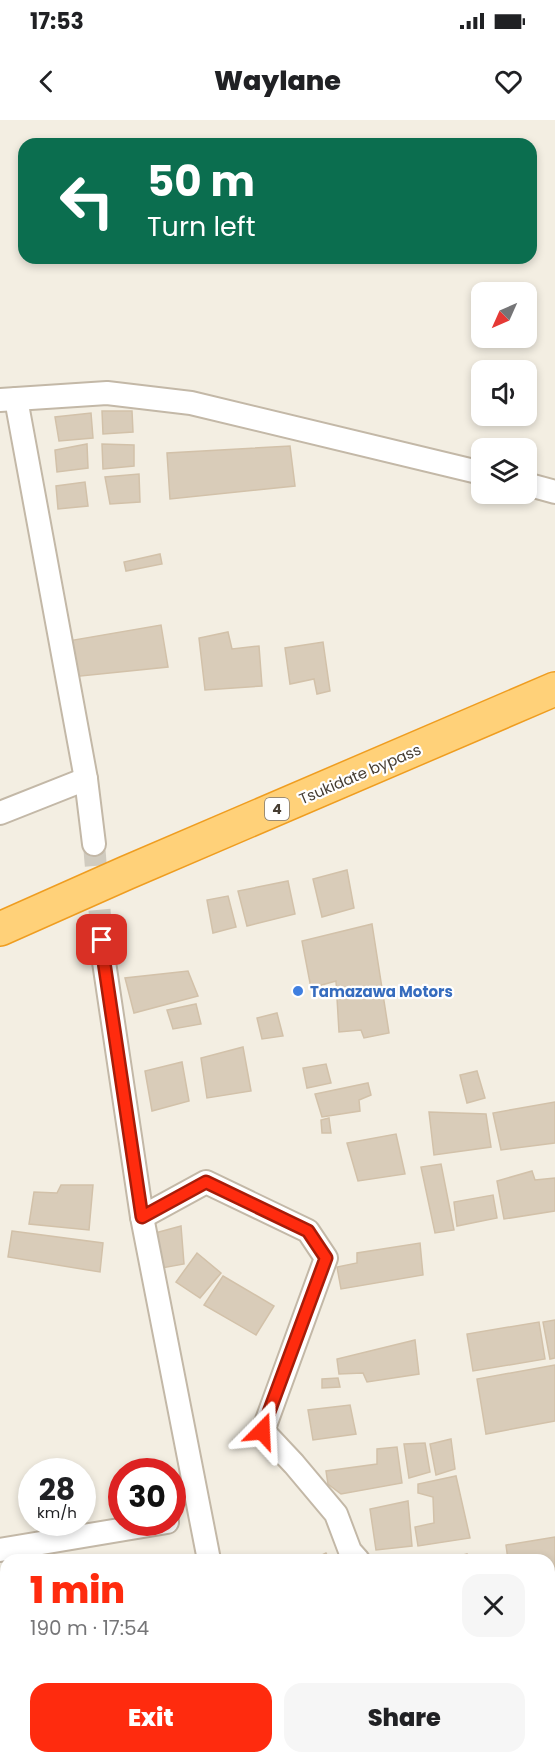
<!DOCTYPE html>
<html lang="en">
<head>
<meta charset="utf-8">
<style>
	:root { --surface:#fff; --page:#f6f6f6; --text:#202124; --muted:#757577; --accent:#ff2b0e }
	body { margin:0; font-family:Poppins,sans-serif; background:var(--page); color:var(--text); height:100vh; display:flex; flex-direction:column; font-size:22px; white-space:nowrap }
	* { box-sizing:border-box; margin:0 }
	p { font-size:20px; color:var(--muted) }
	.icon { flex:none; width:33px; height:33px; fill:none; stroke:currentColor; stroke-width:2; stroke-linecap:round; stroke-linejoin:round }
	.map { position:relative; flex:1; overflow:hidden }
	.sheet { position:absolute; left:0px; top:1434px; width:555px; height:210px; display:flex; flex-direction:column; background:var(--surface); border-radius:18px 18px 0 0; box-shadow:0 3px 9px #0003 }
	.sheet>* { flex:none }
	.hud { position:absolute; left:18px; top:18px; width:519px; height:126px; border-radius:18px; box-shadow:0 3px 9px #0003; background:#0b6e4f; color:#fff; overflow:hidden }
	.needle { width:39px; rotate:225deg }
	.buttons { position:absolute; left:471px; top:162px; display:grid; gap:12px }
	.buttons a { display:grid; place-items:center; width:66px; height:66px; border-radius:12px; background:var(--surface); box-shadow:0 3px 9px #0003; font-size:30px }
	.speed { position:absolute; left:18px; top:1338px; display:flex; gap:12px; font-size:30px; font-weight:700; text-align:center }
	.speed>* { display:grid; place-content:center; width:78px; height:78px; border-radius:50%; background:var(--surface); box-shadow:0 3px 9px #0003; line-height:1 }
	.speed small { font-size:15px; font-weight:400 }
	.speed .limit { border:9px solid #d22; background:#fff; color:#111 }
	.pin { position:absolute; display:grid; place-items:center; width:51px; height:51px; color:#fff; margin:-26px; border-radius:12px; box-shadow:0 3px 9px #0006 }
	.me { position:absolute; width:66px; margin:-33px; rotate:21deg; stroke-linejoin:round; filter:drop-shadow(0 0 4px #0008) }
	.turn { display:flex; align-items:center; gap:21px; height:126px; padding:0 30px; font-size:27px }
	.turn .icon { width:78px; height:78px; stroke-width:2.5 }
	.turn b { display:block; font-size:42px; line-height:51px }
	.round { display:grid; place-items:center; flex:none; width:63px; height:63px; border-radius:18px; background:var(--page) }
	.head { display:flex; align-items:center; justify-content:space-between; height:102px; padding:0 30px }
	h1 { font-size:36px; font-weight:800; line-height:45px; color:var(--accent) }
	.cta { display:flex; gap:12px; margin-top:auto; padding:12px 30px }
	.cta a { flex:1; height:69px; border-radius:18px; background:var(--accent); color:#fff; font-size:24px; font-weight:800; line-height:69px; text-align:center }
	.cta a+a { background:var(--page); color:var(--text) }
	.status { display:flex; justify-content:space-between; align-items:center; height:42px; padding:0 30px; background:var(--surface); direction:ltr }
	.status svg { height:16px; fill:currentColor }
	header { display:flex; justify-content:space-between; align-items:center; height:78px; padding:0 30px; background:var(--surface); font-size:27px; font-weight:800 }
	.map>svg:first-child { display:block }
	.building { fill:#d9ccb9; stroke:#d2c1a9; stroke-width:1.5 }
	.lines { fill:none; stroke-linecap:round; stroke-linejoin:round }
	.minor-tunnel { stroke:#d0cbbf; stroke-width:22; stroke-dasharray:22 11; stroke-linecap:butt }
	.minor-casing { stroke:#c3b8a7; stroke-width:26 }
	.trunk-casing { stroke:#ef9d20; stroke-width:36 }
	.minor { stroke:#fff; stroke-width:22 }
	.trunk { stroke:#ffd179; stroke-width:33 }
	.route-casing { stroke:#a61c09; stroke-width:15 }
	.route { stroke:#ff2b0e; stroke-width:10 }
	.shop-dot { fill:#3f7fe0; stroke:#fff; stroke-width:2 }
	.labels { text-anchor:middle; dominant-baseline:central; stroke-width:4.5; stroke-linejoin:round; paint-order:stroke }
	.shield { fill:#fff; stroke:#7e7770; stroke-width:1.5 }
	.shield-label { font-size:14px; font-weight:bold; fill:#463d32 }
	.street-label { font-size:15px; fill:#463d32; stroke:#fff }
	.shop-label { font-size:15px; font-weight:bold; fill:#366cbe; stroke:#fff; text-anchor:start }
</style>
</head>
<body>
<div class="status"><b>17:53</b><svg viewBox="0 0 49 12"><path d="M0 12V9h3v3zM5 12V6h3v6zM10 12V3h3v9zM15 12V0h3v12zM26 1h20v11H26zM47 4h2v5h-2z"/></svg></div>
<header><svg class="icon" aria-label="back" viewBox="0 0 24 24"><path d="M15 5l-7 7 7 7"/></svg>Waylane<svg class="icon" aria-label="heart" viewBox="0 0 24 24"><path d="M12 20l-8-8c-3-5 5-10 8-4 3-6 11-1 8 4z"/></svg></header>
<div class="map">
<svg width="555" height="1644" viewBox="0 0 555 1644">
	<rect width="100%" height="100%" fill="#f3eee2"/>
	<!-- building -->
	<g class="building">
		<path d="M102,291H132L133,312L103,314Z"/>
		<path d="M91,293L93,318L59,321L55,297Z"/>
		<path d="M87,324L88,348L57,352L55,330Z"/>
		<path d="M102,324L134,325V346L103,349Z"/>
		<path d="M290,326L295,366L170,379L167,333Z"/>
		<path d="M139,354L140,382L110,384L105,357Z"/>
		<path d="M85,362L88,386L58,389L56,366Z"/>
		<path d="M160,434L162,444L126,451L124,442Z"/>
		<path d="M161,505L168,547L71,557L68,521Z"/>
		<path d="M228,512L232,529L259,526L262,566L205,570L199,518Z"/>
		<path d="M323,522L330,571L317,574L314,559L290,564L285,528Z"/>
		<path d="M347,750L354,788L322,797L313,759Z"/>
		<path d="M288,761L295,794L247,806L238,771Z"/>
		<path d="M228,776L236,807L213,813L207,780Z"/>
		<path d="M372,804L389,913L364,918L361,910L339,912L336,861L311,868L302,821Z"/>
		<path d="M188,851L198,876L134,893L125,858Z"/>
		<path d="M196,884L201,904L173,909L167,890Z"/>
		<path d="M277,893L283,916L262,919L257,898Z"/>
		<path d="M243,927L251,971L207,978L201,938Z"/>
		<path d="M182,942L189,981L152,991L145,951Z"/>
		<path d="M326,944L331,963L307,968L303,948Z"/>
		<path d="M477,951L485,978L467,983L460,955Z"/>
		<path d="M368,963L371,975L359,980L360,991L322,997L315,974Z"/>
		<path d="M555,982V1023L501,1030L493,993Z"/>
		<path d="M429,992L486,994L491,1027L434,1035Z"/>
		<path d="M329,998L331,1013H322L321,1000Z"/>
		<path d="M396,1014L405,1054L358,1061L347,1023Z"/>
		<path d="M441,1044L454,1110L435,1113L421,1047Z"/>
		<path d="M532,1051L535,1060L555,1058V1091L504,1099L497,1061Z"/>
		<path d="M61,1065H93L89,1110L29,1104L34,1072L57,1073Z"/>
		<path d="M493,1075L497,1098L457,1106L454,1082Z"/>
		<path d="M181,1106L184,1144L162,1148L155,1113Z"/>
		<path d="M12,1111L103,1123L100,1152L8,1137Z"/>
		<path d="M420,1123L423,1155L341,1169L337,1147L357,1143V1133Z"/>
		<path d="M197,1133L221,1153L200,1178L176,1162Z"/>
		<path d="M223,1156L274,1186L256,1215L204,1185Z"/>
		<path d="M555,1200V1238L550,1239L543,1202Z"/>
		<path d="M539,1202L545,1239L473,1251L467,1214Z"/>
		<path d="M415,1220L419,1254L367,1262L363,1253L339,1254L337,1239Z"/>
		<path d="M555,1245V1301L486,1314L477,1259Z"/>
		<path d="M338,1258L340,1267L322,1268V1259Z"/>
		<path d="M350,1285L356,1314L313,1320L308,1290Z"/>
		<path d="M451,1319L455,1349L436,1355L430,1324Z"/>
		<path d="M425,1323L430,1352L409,1358L404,1324Z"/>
		<path d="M397,1327L402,1363L341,1374L328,1364L326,1351L377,1344V1329Z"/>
		<path d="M456,1356L470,1418L418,1426L415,1407L434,1403L433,1377L418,1373V1364Z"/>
		<path d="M408,1381L412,1426L376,1430L370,1389Z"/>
		<path d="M555,1417V1501L549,1502V1440H508L506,1425Z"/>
		<path d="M326,1433L330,1440H312Z"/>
		<path d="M467,1434L468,1440H445Z"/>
	</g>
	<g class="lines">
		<!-- minor-tunnel -->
		<path class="minor-tunnel" d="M94,724L102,820"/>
		<!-- minor casing -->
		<g class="minor-casing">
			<g id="minor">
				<path d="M16,279L86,659L94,724"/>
				<path d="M0,280L107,273L191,283L482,353"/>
				<path d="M526,364L555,372"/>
				<path d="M0,693L86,659"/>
				<path d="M102,820L104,842L142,1097L209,1440"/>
				<path d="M142,1097L206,1062L308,1111L326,1138L263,1311L294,1344L336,1394L350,1431L358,1440"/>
				<path d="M0,1430L167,1402"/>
				<path d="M240,1638L241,1644"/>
			</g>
		</g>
		<!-- trunk casing -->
		<g class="trunk-casing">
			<g id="trunk">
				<path d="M0,809L126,753L555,569"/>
				<path d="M549,1624H555"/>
				<path d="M426,1644L464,1638"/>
			</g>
		</g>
		<!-- minor -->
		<use href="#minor" class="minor"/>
		<!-- trunk -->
		<use href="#trunk" class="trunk"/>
	</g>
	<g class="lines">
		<!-- route casing -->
		<g class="route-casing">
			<path id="route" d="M102,820L104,842L142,1097L206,1062L308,1111L326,1138L262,1311"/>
		</g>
		<!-- route -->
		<use href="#route" class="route"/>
	</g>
	<!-- markers -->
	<circle class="shop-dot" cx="298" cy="871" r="6"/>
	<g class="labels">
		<!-- shield labels -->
		<rect class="shield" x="265" y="678" width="24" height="22" rx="4.5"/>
		<g class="shield-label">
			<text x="277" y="689">4</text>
		</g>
		<!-- street labels -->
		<g class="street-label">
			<text transform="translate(360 654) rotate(-23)">Tsukidate bypass</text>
		</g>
		<!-- shop labels -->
		<g class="shop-label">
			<text x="310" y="871">Tamazawa Motors</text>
		</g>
	</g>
</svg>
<div class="buttons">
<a><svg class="needle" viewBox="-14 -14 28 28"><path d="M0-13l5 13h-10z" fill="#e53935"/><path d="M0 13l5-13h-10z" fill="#757577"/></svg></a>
<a><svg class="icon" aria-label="sound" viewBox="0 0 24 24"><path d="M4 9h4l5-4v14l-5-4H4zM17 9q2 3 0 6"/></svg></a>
<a><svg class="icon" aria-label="layers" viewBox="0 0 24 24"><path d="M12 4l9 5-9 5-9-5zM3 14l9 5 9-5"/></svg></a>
</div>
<div class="speed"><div>28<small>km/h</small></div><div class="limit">30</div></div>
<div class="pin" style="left:102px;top:820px;background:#d93025"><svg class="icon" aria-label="arrive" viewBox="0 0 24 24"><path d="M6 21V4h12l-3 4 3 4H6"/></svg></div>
<svg class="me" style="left:262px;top:1311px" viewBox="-20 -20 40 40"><path d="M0-17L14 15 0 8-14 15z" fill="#ff2b0e" stroke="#fff" stroke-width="4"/></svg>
<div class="hud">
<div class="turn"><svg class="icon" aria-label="left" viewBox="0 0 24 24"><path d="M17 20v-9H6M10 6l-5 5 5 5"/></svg><div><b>50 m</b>Turn left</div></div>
</div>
<section class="sheet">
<div class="head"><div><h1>1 min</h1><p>190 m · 17:54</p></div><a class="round"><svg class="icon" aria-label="close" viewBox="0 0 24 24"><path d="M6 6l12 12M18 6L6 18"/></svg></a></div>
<div class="cta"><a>Exit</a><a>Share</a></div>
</section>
</div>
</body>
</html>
